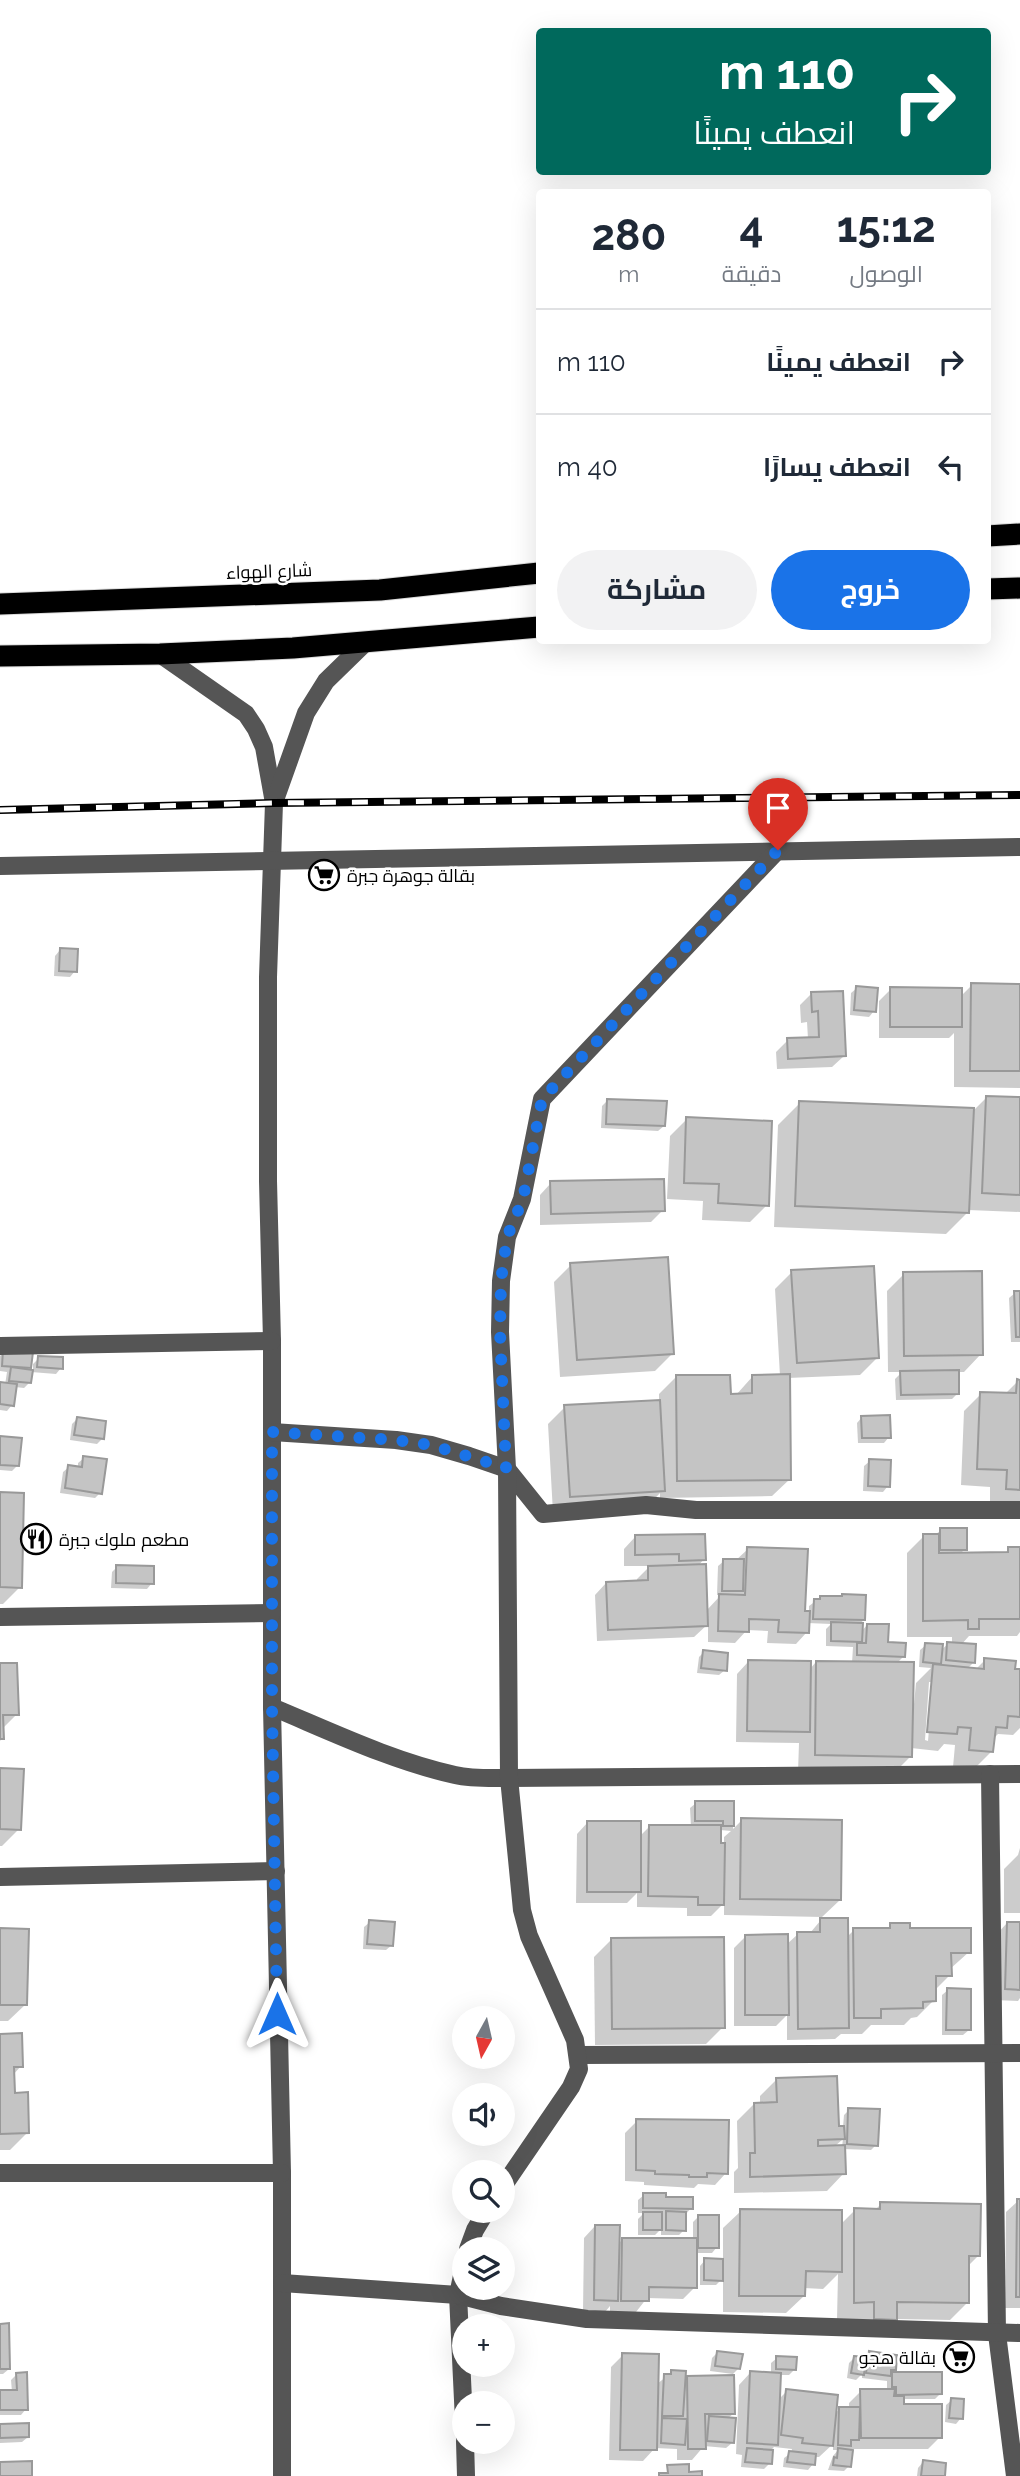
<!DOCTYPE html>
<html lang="ar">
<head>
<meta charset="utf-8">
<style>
	:root { --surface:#fff; --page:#f2f2f3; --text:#1f2937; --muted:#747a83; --line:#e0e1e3; --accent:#1a73e8 }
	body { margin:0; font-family:Raleway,Cairo,sans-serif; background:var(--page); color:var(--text); direction:rtl; height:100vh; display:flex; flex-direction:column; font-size:26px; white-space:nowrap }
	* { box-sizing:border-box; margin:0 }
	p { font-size:23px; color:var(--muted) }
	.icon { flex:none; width:38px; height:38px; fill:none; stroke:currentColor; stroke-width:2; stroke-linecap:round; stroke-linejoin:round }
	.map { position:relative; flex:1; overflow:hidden; direction:ltr }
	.drawer { position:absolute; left:536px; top:189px; width:455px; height:455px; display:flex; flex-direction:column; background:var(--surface); border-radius:7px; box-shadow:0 7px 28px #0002; direction:rtl }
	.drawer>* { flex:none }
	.hud { position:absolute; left:536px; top:28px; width:455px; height:147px; border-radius:7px; box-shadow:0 7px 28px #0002; direction:rtl; background:#00695c; color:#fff; overflow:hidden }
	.needle { width:46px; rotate:188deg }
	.tools { position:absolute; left:452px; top:2006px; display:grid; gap:14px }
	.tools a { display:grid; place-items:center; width:63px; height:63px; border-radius:50%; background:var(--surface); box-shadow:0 7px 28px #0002; font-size:35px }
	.pin { position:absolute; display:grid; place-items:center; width:60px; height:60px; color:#fff; margin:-72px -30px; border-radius:50% 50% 50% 0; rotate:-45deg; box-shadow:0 0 7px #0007 }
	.pin .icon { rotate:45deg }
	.me { position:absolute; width:77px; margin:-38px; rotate:0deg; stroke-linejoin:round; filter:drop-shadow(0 0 5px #0008) }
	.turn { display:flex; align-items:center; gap:24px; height:147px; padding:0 21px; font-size:32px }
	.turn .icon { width:91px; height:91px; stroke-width:2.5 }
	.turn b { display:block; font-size:49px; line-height:60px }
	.eta { display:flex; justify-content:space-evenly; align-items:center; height:119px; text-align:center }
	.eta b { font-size:42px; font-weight:700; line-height:49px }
	.action { display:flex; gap:14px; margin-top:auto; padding:14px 21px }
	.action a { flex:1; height:80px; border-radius:42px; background:var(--accent); color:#fff; font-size:28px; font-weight:700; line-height:80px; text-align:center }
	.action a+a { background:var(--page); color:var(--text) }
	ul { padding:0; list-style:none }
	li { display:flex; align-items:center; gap:21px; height:105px; padding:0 21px; border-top:2px solid var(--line) }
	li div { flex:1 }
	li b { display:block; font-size:26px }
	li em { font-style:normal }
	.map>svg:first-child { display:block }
	.shadow { fill:#0003; fill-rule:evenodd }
	.building { fill:#c4c4c4; stroke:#999; stroke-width:2 }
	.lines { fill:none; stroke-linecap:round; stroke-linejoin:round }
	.highway-casing { stroke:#dbdbdb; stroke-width:23 }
	.minor { stroke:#555; stroke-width:18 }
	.highway { stroke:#000; stroke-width:21 }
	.rail-casing { stroke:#000; stroke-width:8 }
	.rail { stroke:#fff; stroke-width:5; stroke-dasharray:16; stroke-linecap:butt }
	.route { stroke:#1a73e8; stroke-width:12; stroke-dasharray:0 21.6 }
	.labels { text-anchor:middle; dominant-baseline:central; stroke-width:5; stroke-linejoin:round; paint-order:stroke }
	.street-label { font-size:18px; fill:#000; stroke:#fff }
	.poi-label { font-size:18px; fill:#000; stroke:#fff; text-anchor:start }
</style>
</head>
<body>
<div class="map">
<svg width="1020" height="2476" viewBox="0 0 1020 2476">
	<rect width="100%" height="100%" fill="#fff"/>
	<!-- shadow -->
	<g class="shadow">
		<path d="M60,950L75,971L70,977L54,976L55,956Z"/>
		<path d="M972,985H1020V1088L954,1087V1033L949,1038H879V1001L891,989L961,996Z"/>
		<path d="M857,988L874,1011L869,1017L850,1015L851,993Z"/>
		<path d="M812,993L844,1056L832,1067L777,1069L776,1052L788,1040L808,1039L807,1022L801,1023L800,1005Z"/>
		<path d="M987,1097L1020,1099V1212L968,1210V1212L946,1234L774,1227L778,1125L800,1103L972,1112Z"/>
		<path d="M608,1100L664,1126L658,1131L601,1128L602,1106Z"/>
		<path d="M687,1119L767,1205L750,1222L702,1220L703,1201L667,1199L670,1136Z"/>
		<path d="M551,1183L663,1210L651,1222L540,1225V1195Z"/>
		<path d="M571,1265L672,1354L655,1371L560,1377L554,1282Z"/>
		<path d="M792,1272L877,1358L860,1375L788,1378L790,1479L772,1496L660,1498V1493L646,1508L553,1513L548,1424L565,1407L659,1402V1394L676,1377L729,1395H736L753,1376H780L775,1289Z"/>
		<path d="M904,1274L981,1354L964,1372H957L958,1393L952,1399L896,1400L895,1379L902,1372H888L887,1291Z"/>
		<path d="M1015,1293H1020V1342H1011L1009,1298Z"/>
		<path d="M4,1352L30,1367L39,1358L61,1368L56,1374L31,1372L29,1383L24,1388L15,1387L12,1405L7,1411L0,1410V1384L5,1385L7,1372L0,1371V1356ZM33,1364V1372L26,1371Z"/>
		<path d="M1018,1381H1020V1507L990,1506V1487L961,1485L964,1411L981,1394L1004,1395Z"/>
		<path d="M862,1417L889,1437L884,1443H858L857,1423Z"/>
		<path d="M77,1419L102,1439L97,1444L70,1440L72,1424Z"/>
		<path d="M0,1438L18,1465L12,1471L0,1470Z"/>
		<path d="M84,1458L100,1493L95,1498L60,1493L63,1472L69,1467L78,1468V1463Z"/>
		<path d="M870,1461L888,1486L883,1492L863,1491L864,1466Z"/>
		<path d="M0,1494L20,1587L3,1604H0Z"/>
		<path d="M941,1530L965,1549L960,1554H1004L1009,1549H1020V1632L1017,1636H969L961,1645L973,1663L967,1669L975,1670L985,1660L1020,1671V1728L1013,1735L998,1734L993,1739L992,1751L974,1769L953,1767L955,1745L944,1744L938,1751L911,1748V1756L894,1773L798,1772L799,1743L736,1742L737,1674L748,1662L809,1670L816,1662L852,1663L853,1647L826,1646V1629L831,1624L807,1623V1632L796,1644L767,1643L768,1631L747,1630L735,1643L708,1642V1624L694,1637L597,1641L595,1595L606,1583L637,1582V1579L650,1566H624V1549L635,1537L704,1559L698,1566L706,1611L721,1595H717L718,1566L724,1561H735L748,1549L804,1613H809V1606L821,1597L864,1620L858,1625L861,1632L867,1625L904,1656L896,1664L912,1704H914L916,1683L931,1668L919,1667L920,1650L926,1645L940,1651L948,1644H952V1637H907V1553L924,1536L935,1535ZM929,1682H933L928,1741L925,1740Z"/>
		<path d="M117,1567L152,1583L147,1589L111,1588L112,1572Z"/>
		<path d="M704,1652L725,1670L719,1675L697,1673L699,1657Z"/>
		<path d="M0,1665L17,1714L2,1729V1738L0,1741Z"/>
		<path d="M0,1770L19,1829L2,1846H0Z"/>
		<path d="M696,1803H733V1829L742,1820L840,1900L822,1917L724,1915V1903L711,1916H687V1908L637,1907V1893L627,1903H576L577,1834L588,1822L640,1836L649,1827H691L690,1808ZM720,1830L731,1831L724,1837V1845H720Z"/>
		<path d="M1020,1848V1913H1004V1869L1018,1855Z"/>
		<path d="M821,1920L846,1938L854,1930H886L891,1925L969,1952L950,1969V1975L934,1991V2000L917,2017L911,2018L904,2025H871L862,2034H841L835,2039L787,2040V2015L776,2026H734V1948L745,1937L786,1945L798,1934L810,1933Z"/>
		<path d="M370,1922L392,1945L386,1950L363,1949L364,1927Z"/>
		<path d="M1007,1923L1020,1924V1998L1018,2001L994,2000L996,1935Z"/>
		<path d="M0,1930L26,2004L8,2021H0Z"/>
		<path d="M611,1940L723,2027L706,2044L595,2045L594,1957Z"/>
		<path d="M948,1990L969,2030L963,2035H942V1995Z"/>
		<path d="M0,2035L21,2066L13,2075V2095L27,2133L10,2150H0Z"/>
		<path d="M777,2079L837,2127H843L844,2115L849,2110L876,2145L871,2150L843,2149L844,2173L827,2191L734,2193V2172L738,2168L737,2121L754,2104H760V2096ZM843,2139L842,2147H834Z"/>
		<path d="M637,2121L726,2173L715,2185L698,2184L694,2188L644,2185V2182L625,2181V2133Z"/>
		<path d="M644,2195L691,2208L686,2214L684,2230L679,2235H661V2229L655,2235H638V2219L644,2213H638V2200Z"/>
		<path d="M1018,2201H1020V2308H1005L1006,2212Z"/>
		<path d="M881,2204L979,2255L967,2267V2303L950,2320L895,2319L878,2336L858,2335V2319H837L838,2274L823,2289L804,2288V2296L786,2313L723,2312V2278L716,2285H700V2266L705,2260H723V2228L741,2211L840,2225L855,2210L874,2211Z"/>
		<path d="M699,2216L717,2247L712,2253H695V2287L683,2299L647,2298L636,2312H610V2306L605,2312L583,2311L584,2238L595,2226L618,2244L623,2239L693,2240V2222Z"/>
		<path d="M0,2325L9,2369L3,2374H0Z"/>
		<path d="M718,2352L739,2368L733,2374L710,2371L712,2358Z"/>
		<path d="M869,2353L894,2369L890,2374H940V2394L935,2399H902V2406L940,2437L928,2449H851L849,2466L844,2471L828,2470L833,2456L838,2450H833V2444L819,2457H814L813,2464L808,2470L783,2467L784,2458L791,2453L792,2449L774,2447L771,2450L770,2463L764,2469L741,2467L742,2455L736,2454L739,2385L750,2373L771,2374V2363L777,2358L794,2370L789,2375H780L779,2399L787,2391L834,2414L840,2409H849V2403L861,2391H887V2381L862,2378V2374L856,2380L847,2378L849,2363L854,2358H864Z"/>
		<path d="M623,2355L657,2384L672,2372L683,2382L688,2377L733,2414L727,2419L732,2443L726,2448L704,2446L692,2460H677V2449L655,2448L643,2461L609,2460L611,2367Z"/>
		<path d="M17,2374L26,2409L21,2415H0V2392H12L11,2380Z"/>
		<path d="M952,2400L961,2418L956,2424L945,2422L946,2405Z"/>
		<path d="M0,2426L28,2437L22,2442L0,2443Z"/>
		<path d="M923,2462L943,2476H917L918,2468Z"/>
	</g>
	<!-- building -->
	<g class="building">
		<path d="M60,948L78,949L77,972L59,971Z"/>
		<path d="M971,983L1020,984V1071H970Z"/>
		<path d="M856,986L878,988L876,1012L854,1010Z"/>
		<path d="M890,987L962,988V1027H890Z"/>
		<path d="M843,991L846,1056L788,1059L787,1038L819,1037L818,1011L812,1012L811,992Z"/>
		<path d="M986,1096L1020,1097V1195L982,1193Z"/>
		<path d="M607,1099L667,1101L665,1126L606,1124Z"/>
		<path d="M799,1101L974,1108L969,1213L795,1206Z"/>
		<path d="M686,1117L772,1121L769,1206L718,1203L719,1184L684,1183Z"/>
		<path d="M664,1179L665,1211L551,1214L550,1181Z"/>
		<path d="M668,1257L674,1354L577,1360L570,1263Z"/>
		<path d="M874,1266L879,1358L797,1363L791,1270Z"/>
		<path d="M982,1271L983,1355L904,1356L903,1272Z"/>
		<path d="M1014,1291H1020V1337H1016Z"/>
		<path d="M3,1350L33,1352L31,1368L2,1366Z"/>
		<path d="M38,1356L63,1357V1369L37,1367Z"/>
		<path d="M11,1367L33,1370L31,1383L9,1381Z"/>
		<path d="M959,1370V1394L901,1395L900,1371Z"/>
		<path d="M790,1374L791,1480L677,1481L676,1375H730L731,1394L752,1393V1375Z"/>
		<path d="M1017,1379L1020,1380V1490L1006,1489L1007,1470L977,1469L980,1392L1016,1393Z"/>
		<path d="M0,1382L17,1384L14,1406L0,1404Z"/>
		<path d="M660,1400L665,1491L570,1497L564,1405Z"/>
		<path d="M890,1415L891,1438H862L861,1416Z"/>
		<path d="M77,1417L106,1421L104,1439L74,1435Z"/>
		<path d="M0,1436L22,1438L19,1466L0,1465Z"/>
		<path d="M83,1456L107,1459L102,1494L65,1488L68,1465L82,1467Z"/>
		<path d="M869,1459L891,1460L890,1487L868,1486Z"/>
		<path d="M0,1492L24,1493L22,1588L0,1587Z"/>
		<rect x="940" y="1528" width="27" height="22"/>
		<path d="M705,1534L706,1560L679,1561V1554L635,1555V1535Z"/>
		<path d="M923,1534H939V1553L1008,1552V1547H1020V1619H979V1629H968V1620L923,1621Z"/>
		<path d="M747,1547L808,1549L805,1611H810L809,1633L778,1632L779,1620L749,1619V1632L718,1631L719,1594L745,1595Z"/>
		<path d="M723,1559H744L743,1591H722Z"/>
		<path d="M706,1564L708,1626L608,1630L606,1582L648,1580V1566Z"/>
		<path d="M116,1565L154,1566V1584L116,1583Z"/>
		<path d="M842,1594L866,1595L865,1620L813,1619L814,1599H820V1596H842Z"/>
		<path d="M831,1622L863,1623L862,1642L831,1641Z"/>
		<path d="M867,1624H889L888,1642L906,1643L905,1657L857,1655V1643H866Z"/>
		<path d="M947,1642L976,1644L975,1663L946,1660Z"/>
		<path d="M925,1643L943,1644L941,1664L923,1662Z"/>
		<path d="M703,1650L728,1653L727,1671L701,1668Z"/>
		<path d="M984,1658L1016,1661L1015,1669H1020V1717L1008,1716L1007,1728L996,1727L993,1752L969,1750L971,1728L958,1727L957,1734L927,1732L933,1664L984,1669Z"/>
		<path d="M748,1660L811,1661L810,1732L747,1731Z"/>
		<path d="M816,1661L914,1662L912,1757L815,1755Z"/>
		<path d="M0,1663H17L19,1715H3L4,1739H0Z"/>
		<path d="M0,1768L24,1769L21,1830L0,1829Z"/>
		<path d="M695,1801H734V1826H723V1821H695Z"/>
		<path d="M741,1818L842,1820L841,1900L740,1899Z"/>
		<rect x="587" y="1821" width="54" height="71"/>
		<path d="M649,1825H721V1843H725L724,1905H698V1897L648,1896Z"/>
		<path d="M820,1918H848L849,2028L798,2029L797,1932H820Z"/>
		<path d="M369,1920L395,1922L393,1946L367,1944Z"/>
		<path d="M1007,1922H1020V1990L1005,1989Z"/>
		<path d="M890,1923H910V1928H971V1953H951L952,1976H936V2001L923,2002V2008L881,2009V2018H854L853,1928H890Z"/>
		<path d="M0,1928L29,1929L27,2005H0Z"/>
		<path d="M788,1934L789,2015H745V1935Z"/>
		<path d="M724,1937L725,2028L612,2029L611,1938Z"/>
		<path d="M947,1988L971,1989V2030H946Z"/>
		<path d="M22,2033L23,2067H14L15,2093L28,2092L29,2133L0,2134V2034Z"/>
		<path d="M837,2076L839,2126H844L845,2139L818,2140V2146L845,2145L846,2174L750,2177V2153H755L754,2103L777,2102L776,2078Z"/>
		<path d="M848,2108L880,2109L878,2146L847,2144Z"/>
		<path d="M636,2119L729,2120L728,2174L707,2173V2177H689V2175L655,2174V2171L636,2170Z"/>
		<path d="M643,2193H666V2197H693V2209L643,2208Z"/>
		<path d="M1017,2199H1020V2297H1016Z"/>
		<path d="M880,2202L981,2204L980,2256H969V2303L897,2302V2320L874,2319V2302L854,2303V2208L880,2209Z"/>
		<path d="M740,2209L842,2210V2272L806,2271L805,2296H739Z"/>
		<path d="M666,2211L686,2212V2231L666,2230Z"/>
		<rect x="643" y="2212" width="19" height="18"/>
		<rect x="698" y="2215" width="21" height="33"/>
		<path d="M595,2225H620L618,2301L594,2300Z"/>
		<path d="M622,2238H697V2288L649,2287V2301H621Z"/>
		<path d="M704,2258L723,2259V2281L704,2280Z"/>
		<path d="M9,2323L10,2369H0V2324Z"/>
		<path d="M717,2351L743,2354L740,2369L715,2366Z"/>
		<path d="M869,2351L897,2355L896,2370H891V2376L866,2373Z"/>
		<path d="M622,2353L659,2354L657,2450H620Z"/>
		<path d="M776,2356L797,2357L796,2370L776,2369Z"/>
		<path d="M854,2356L866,2357L864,2375L851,2373Z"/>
		<path d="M671,2370L686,2371L683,2416H662L664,2374H671Z"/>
		<path d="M750,2371L781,2373L778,2445L747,2443Z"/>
		<path d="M27,2372L28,2410H0V2390H17L16,2373Z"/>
		<path d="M892,2372H942V2394L896,2395V2387H892Z"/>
		<path d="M734,2375L735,2414H705L706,2449H688L687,2376Z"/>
		<path d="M786,2389L838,2395L833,2446L802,2443L803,2438L781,2435Z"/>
		<path d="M860,2389H895L894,2396H904V2404H942V2438H861Z"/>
		<path d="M951,2398L964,2399L963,2419L949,2418Z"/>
		<path d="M839,2407H860L859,2440H851V2446L838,2445Z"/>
		<path d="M709,2416L736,2418L734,2443L707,2441Z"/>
		<path d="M662,2418L687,2419L685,2445L661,2443Z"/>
		<path d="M29,2423V2437L0,2438V2424Z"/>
		<path d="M747,2448L773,2450L772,2464L745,2462Z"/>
		<path d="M838,2448L853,2450L851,2467L833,2465L834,2457L837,2458Z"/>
		<path d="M789,2451L816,2454L815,2465L787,2462Z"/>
		<path d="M923,2460L946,2463L945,2476H921Z"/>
		<path d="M32,2461V2476H0V2462Z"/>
		<path d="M689,2464V2472L702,2471V2476H659V2473H668L667,2465Z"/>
	</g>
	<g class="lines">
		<!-- highway casing -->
		<g class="highway-casing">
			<g id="highway">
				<path d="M987,536L1020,534"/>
				<path d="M987,589L1020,588"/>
				<path d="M0,604L380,590L539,573"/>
				<path d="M0,656L160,654L293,648L539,627"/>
			</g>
		</g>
		<!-- minor -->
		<g class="minor">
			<path d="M160,654L246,714L256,729L264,747L274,803L268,977V1181L272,1341V1707L282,2173V2476"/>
			<path d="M275,800L306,713L326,681L365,643"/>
			<path d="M0,866L1020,847"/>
			<path d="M0,1346L272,1341"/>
			<path d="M272,1432L396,1440L431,1445L469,1456L507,1469L543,1514L646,1505L696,1510H1020"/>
			<path d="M0,1617L272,1613"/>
			<path d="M272,1707C332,1732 392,1761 455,1775C472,1779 492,1778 509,1778L1020,1774"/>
			<path d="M990,1774L997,2334L1015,2476"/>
			<path d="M0,1877L276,1871"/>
			<path d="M578,2055L1020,2053"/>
			<path d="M0,2173H282"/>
			<path d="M502,2188L571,2087L579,2069L575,2040L529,1936L522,1910L509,1778L507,1469L500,1332L501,1281L507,1237L522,1199L542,1099L778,850"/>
			<path d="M468,2249L475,2230L487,2210"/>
			<path d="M464,2266L458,2295L464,2421"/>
			<path d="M282,2283L458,2295L501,2306L587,2319L1020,2333"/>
			<path d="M465,2441L466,2476"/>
		</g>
		<!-- highway -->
		<use href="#highway" class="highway"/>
		<!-- rail casing -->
		<g class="rail-casing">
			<path id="rail" d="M0,810L274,803L1020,795"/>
		</g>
		<!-- rail -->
		<use href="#rail" class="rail"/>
	</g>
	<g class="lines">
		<!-- route -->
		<path class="route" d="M277,2014L272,1707V1432L396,1440L431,1445L506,1468L500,1332L501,1281L507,1237L523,1199L542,1099L778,850"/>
	</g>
	<!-- icons -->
	<defs>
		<g id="supermarket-ring" transform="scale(1.575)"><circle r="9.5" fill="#fff" stroke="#000" stroke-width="1.5"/><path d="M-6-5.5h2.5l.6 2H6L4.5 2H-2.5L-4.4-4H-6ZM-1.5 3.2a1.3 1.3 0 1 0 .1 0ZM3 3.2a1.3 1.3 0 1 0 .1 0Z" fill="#000"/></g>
		<g id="restaurant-ring" transform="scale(1.575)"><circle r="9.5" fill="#fff" stroke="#000" stroke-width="1.5"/><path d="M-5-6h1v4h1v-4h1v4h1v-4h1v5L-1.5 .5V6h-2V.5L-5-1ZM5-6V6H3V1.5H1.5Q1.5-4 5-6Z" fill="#000"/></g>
	</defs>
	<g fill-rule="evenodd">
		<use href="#supermarket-ring" x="324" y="875"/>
		<use href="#restaurant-ring" x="36" y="1539"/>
		<use href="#supermarket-ring" x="959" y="2357"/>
	</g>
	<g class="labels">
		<!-- street labels -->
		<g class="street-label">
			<text transform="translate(269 571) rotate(-2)">شارع الهواء</text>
		</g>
		<!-- poi labels -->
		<g class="poi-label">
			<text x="347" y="875">بقالة جوهرة جبرة</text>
			<text x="59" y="1539">مطعم ملوك جبرة</text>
			<text x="936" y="2357" text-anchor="end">بقالة هجو</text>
		</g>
	</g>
</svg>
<div class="tools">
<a><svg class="needle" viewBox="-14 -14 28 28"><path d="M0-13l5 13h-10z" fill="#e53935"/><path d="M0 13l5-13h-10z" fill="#747a83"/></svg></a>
<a><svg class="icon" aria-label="sound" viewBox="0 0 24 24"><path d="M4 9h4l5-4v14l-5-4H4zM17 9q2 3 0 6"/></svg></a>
<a><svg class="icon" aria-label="search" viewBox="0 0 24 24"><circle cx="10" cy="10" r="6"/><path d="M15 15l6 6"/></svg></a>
<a><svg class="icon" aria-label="layers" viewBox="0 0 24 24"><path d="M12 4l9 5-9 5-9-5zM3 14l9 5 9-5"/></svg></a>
<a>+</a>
<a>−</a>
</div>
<div class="pin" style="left:778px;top:850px;background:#d93025"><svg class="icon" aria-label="arrive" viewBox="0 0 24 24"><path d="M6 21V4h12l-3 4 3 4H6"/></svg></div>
<svg class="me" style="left:277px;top:2014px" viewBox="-20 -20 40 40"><path d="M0-17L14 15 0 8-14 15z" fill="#1a73e8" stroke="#fff" stroke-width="4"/></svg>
<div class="hud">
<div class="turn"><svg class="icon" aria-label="right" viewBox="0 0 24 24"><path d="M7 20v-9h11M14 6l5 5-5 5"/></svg><div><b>110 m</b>انعطف يمينًا</div></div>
</div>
<section class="drawer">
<div class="eta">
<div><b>15:12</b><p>الوصول</p></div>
<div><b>4</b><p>دقيقة</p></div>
<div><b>280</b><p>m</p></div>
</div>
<ul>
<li><svg class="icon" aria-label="right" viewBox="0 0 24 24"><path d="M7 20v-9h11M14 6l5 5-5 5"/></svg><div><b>انعطف يمينًا</b></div><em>110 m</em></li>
<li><svg class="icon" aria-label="left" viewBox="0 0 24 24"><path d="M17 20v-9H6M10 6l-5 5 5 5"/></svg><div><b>انعطف يسارًا</b></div><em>40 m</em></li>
</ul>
<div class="action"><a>خروج</a><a>مشاركة</a></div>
</section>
</div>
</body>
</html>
